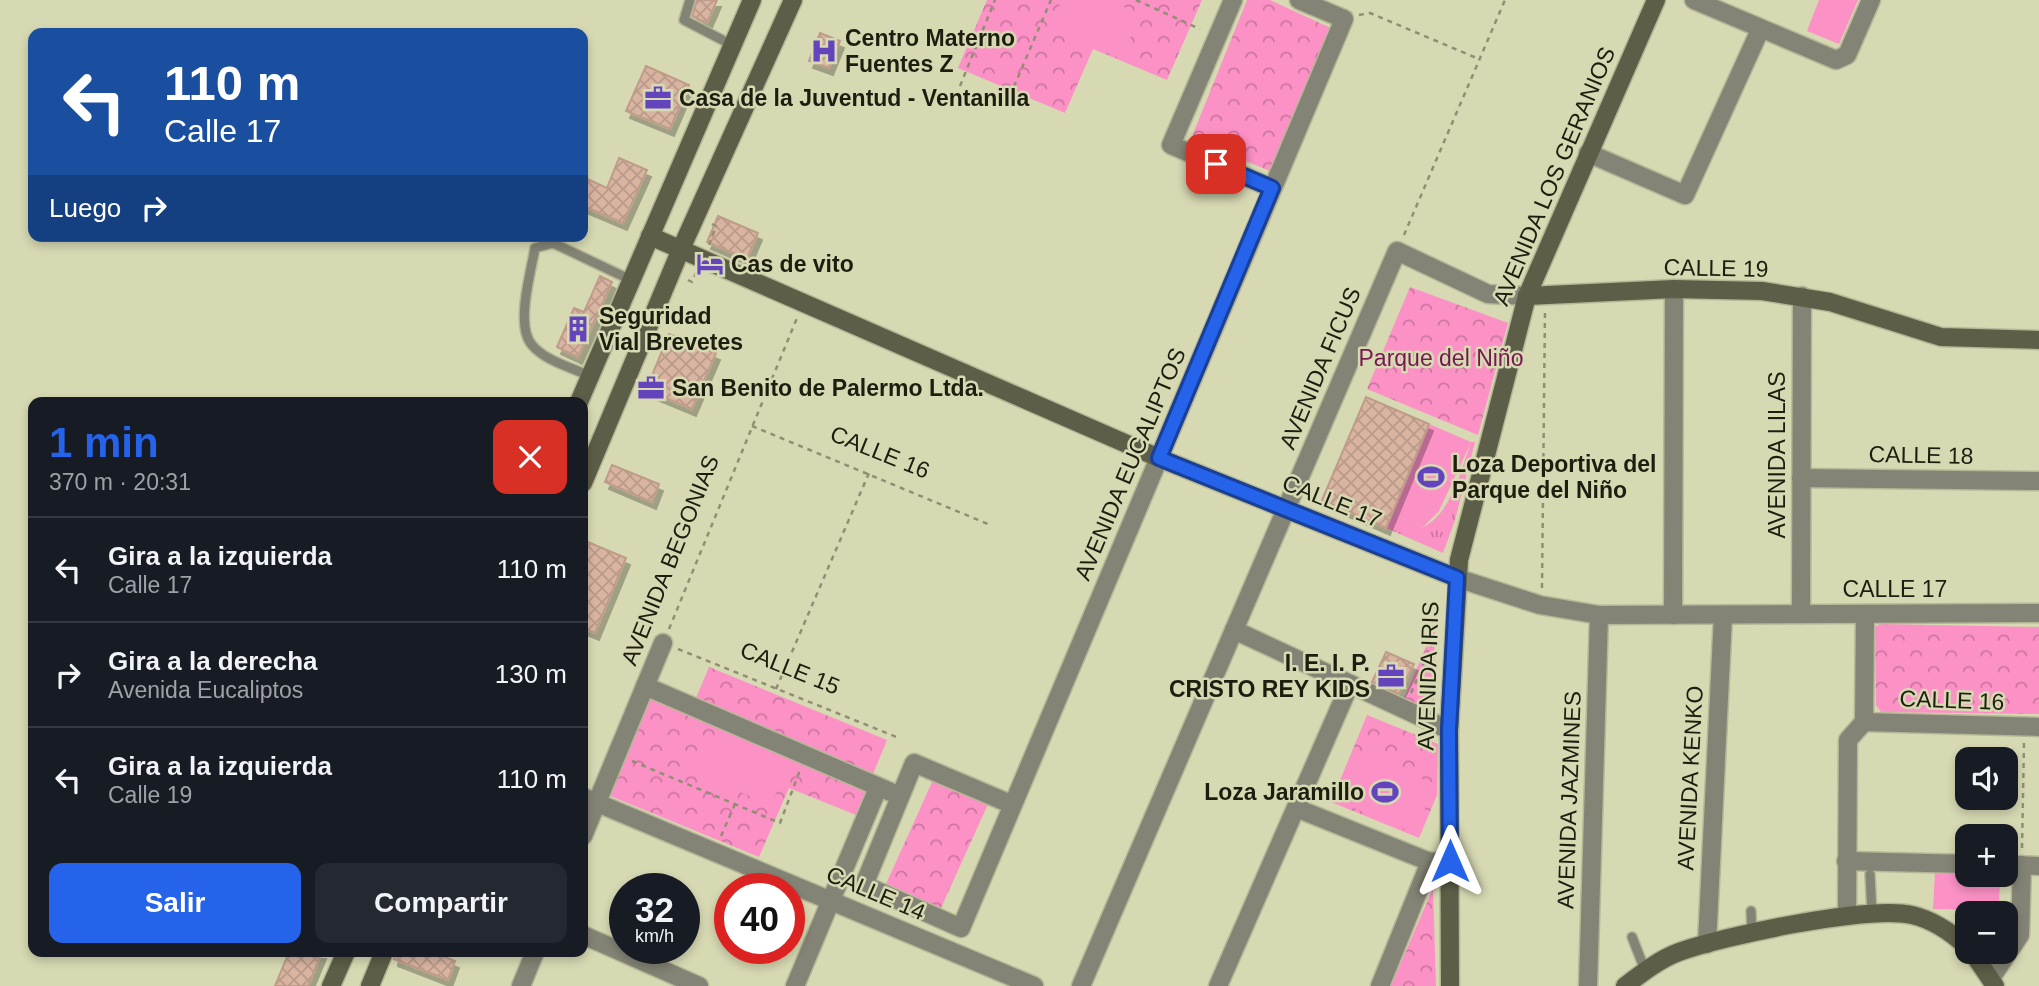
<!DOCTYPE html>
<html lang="es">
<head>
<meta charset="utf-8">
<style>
	:root { --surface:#171b24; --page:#242831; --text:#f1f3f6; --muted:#9ea1a6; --line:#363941; --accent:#2563eb }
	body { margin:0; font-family:Arial,sans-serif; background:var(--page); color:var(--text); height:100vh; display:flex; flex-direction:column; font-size:26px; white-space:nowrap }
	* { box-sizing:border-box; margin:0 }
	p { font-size:23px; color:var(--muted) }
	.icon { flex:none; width:38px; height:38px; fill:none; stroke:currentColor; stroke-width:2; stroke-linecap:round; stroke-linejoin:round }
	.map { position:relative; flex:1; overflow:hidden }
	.sheet { position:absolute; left:28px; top:397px; width:560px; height:560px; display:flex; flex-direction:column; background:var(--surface); border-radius:14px; box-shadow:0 4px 10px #0003 }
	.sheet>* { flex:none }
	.banner { position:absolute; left:28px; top:28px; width:560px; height:214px; border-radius:14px; box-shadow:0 4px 10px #0003; background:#1a4fa0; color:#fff; overflow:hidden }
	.controls { position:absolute; left:1955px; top:747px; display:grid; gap:14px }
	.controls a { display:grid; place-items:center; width:63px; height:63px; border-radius:14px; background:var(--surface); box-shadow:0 4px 10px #0003; font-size:35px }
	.speed { position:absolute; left:609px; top:873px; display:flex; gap:14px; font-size:35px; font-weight:700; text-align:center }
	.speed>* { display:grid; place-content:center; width:91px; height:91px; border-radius:50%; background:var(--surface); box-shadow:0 4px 10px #0003; line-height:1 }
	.speed small { font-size:18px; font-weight:400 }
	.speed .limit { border:10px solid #d22; background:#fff; color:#111 }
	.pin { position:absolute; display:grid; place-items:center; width:60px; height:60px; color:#fff; margin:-30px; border-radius:14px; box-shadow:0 4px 10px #0006 }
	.me { position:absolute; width:77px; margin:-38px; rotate:0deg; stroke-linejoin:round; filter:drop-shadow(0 0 5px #0008) }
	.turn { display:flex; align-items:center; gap:24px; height:147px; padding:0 21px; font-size:32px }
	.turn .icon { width:91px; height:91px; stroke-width:2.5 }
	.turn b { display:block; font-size:49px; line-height:60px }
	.then { display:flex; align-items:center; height:66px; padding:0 21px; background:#0003; gap:14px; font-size:26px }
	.round { display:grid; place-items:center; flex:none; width:74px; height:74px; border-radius:14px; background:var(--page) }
	.overview { display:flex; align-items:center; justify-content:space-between; height:119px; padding:0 21px }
	h1 { font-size:42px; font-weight:800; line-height:52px; color:var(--accent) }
	.cta { display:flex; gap:14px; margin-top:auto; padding:14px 21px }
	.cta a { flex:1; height:80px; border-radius:14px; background:var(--accent); color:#fff; font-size:28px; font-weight:800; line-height:80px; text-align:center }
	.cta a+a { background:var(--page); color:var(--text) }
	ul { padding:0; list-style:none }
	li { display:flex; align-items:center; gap:21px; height:105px; padding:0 21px; border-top:2px solid var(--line) }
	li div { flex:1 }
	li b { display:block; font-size:26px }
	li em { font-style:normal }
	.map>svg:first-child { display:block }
	.grass { fill:url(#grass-tufts) }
	.park { fill:url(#park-crowns) }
	.garden { fill:#fc91c6 }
	.building { fill:url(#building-cross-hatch); stroke:#bf9c89; stroke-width:2; filter:url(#shadow) }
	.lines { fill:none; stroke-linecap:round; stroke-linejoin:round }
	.lane-casing { stroke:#b6b796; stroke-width:12 }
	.street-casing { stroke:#b6b796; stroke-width:21 }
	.secondary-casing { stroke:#b6b796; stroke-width:21 }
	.path { stroke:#8f9073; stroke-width:2.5; stroke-dasharray:5 5; stroke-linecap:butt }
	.lane { stroke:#838475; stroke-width:9 }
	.street { stroke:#838475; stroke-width:18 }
	.secondary { stroke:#5d5e47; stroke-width:18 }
	.route-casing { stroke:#184099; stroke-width:18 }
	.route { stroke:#2563eb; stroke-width:12 }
	.labels { text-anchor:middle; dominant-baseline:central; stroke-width:5; stroke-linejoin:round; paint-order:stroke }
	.poi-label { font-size:23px; font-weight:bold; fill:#1e1e10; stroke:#d7d9b3; text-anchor:start }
	.street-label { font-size:23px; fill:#1e1e10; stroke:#d7d9b3 }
	.park-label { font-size:23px; fill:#771950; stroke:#d7d9b3 }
</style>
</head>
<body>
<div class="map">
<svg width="2039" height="986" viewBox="0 0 2039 986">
	<defs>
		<pattern id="grass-tufts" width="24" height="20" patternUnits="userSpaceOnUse" patternTransform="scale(1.75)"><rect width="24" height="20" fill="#fc91c6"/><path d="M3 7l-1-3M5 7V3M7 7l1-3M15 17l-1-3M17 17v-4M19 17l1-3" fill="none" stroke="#cb769f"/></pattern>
		<pattern id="park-crowns" width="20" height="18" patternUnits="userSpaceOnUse" patternTransform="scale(1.75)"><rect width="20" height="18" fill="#fc91c6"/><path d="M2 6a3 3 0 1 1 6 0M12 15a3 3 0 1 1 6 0" fill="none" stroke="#cb769f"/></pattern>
		<pattern id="building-cross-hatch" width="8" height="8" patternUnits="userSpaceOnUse" patternTransform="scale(1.75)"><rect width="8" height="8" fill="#d9b4a1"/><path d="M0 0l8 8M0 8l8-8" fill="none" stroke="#ba9a8a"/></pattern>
		<filter id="shadow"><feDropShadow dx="4" dy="7" stdDeviation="0" flood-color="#0004"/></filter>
	</defs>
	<rect width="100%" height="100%" fill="#d7d9b3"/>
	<!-- grass -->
	<path class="grass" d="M1471,442H1475L1455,520L1443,553L1386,528L1392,514L1423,527C1451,514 1461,470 1471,442Z"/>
	<!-- park -->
	<g class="park">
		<path d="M987,0H1202L1167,80L1093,49L1065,113L958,68Z"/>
		<path d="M1247,0H1270L1335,30L1275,173L1191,139Z"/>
		<path d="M1410,287L1508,323L1478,435L1367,389Z"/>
		<path d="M1880,624L2039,627V714L1881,712L1876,705L1875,627Z"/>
		<path d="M1435,626L1434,705L1428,709L1404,698Z"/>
		<path d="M709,667L887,740L856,815L789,788L759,857L608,795L650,696L690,712Z"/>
		<path d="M1367,715L1438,744L1437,795L1419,838L1331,802Z"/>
		<path d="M933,780L988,804L941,908L886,884Z"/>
		<path d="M1433,888L1436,986H1391Z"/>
	</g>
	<!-- garden -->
	<g class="garden">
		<path d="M1062,0H1108L1141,14L1121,59L1049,27Z"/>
		<path d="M1819,0H1858L1839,44L1807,31Z"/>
		<path d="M1429,424L1471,442L1439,511L1423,527L1391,514Z"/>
		<path d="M719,726L792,757L771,805L698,774Z"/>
		<path d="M1354,751L1435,784L1415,833L1334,800Z"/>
		<path d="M1935,872L2000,875L1999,910L1933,909Z"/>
	</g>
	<!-- building -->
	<g class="building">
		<path d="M697,0H717L707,23L692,16Z"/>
		<path d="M820,33L840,41L829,68L809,61Z"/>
		<path d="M646,66L689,85L670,129L626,111Z"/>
		<path d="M619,158L647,170L623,223L583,206V177L607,188Z"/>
		<path d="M718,216L758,233L747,259L707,242Z"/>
		<path d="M600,276L612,282L578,357L557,347L574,308L584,312Z"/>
		<path d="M669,334L716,353L692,409L646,390Z"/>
		<path d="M1366,397L1429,424L1386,528L1322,500Z"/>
		<path d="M612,465L659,484L652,502L605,482Z"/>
		<path d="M583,540L626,558L595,633L583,628Z"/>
		<path d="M1386,652L1414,664L1399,694L1372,682Z"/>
		<path d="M289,952H322L308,986H275Z"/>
		<path d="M395,952H433L455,961L448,980L394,959Z"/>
	</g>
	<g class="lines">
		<!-- lane casing -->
		<g class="lane-casing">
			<g id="lane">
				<path d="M690,0L684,20L732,45"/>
				<path d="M590,376C573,368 545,361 532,345C515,326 531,272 535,248L553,243L631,280"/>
				<path d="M1870,874L1872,914"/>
				<path d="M1751,911L1752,933"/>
				<path d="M1632,937L1645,970"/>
			</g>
		</g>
		<!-- street casing -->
		<g class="street-casing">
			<g id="street">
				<path d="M1233,0L1171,145L1272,188"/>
				<path d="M1694,0L1836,60L1847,55L1871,0"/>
				<path d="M1588,153L1685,195L1760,30"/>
				<path d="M1801,478L2039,481"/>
				<path d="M1457,578L1540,605L1599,615L2039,613"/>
				<path d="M1801,614L1802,296"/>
				<path d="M1673,615L1674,289"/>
				<path d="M1234,630L1449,730"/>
				<path d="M645,686L900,796"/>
				<path d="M1864,722L2039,727"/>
				<path d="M583,797L1034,986"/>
				<path d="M1013,805L914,763L864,885L961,928L1344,19L1299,0"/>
				<path d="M1296,808L1430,862L1450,861"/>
				<path d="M583,836L663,643"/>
				<path d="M1846,861L1967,864"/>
				<path d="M2006,865L2039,866"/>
				<path d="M1847,916L1848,740L1864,722L1865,614"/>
				<path d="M583,935L699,986"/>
				<path d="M1707,944L1723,615"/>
				<path d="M1991,978L2020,935L2022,865"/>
				<path d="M521,986L535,952"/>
				<path d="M795,986L878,788"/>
				<path d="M1081,986L1397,251L1488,294L1527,296"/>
				<path d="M1218,986L1350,684"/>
				<path d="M1380,986L1430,862"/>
				<path d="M1588,986L1599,615"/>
			</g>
		</g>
		<!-- secondary casing -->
		<g class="secondary-casing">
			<g id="secondary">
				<path d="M650,236L1159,458L1457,578"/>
				<path d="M1527,296L1674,289L1762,291L1830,302L1941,337L2039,340"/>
				<path d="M579,402L752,0"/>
				<path d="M583,483L681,249L793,0"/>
				<path d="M1972,952L1995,986"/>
				<path d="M331,986L346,952"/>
				<path d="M370,986L384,952"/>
				<path d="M1450,986L1449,730L1459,560L1527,296L1656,0"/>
				<path d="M1625,986C1642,973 1660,959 1679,952C1724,936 1868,905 1912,915C1933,920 1951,932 1967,947"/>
			</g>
		</g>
		<!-- path -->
		<g class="path">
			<path d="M1136,0L1200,29"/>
			<path d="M1359,15L1370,13L1479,59"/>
			<path d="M960,86L995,0"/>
			<path d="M1006,105L1051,0"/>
			<path d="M1404,235L1505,0"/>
			<path d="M709,245L716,226L712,224"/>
			<path d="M688,280L692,282L696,273"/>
			<path d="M752,426L988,524"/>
			<path d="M1542,588L1545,311"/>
			<path d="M669,629L797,318"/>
			<path d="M678,649L899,738"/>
			<path d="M776,689L869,473"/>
			<path d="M1411,693L1436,635"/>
			<path d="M632,761L780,823L800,770"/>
			<path d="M721,836L735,804"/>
			<path d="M2022,848L2024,742"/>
		</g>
		<!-- lane -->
		<use href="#lane" class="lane"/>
		<!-- street -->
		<use href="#street" class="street"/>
		<!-- secondary -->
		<use href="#secondary" class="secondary"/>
	</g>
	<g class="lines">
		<!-- route casing -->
		<g class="route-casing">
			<path id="route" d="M1216,164L1272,188L1159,458L1457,578L1449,730L1450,861"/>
		</g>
		<!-- route -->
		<use href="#route" class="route"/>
	</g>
	<!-- icons -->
	<defs>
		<g id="hospital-bare" transform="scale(2.1)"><path d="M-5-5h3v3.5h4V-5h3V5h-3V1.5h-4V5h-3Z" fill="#6344bd" stroke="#d7d9b3" stroke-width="2.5" paint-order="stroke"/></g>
		<g id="office-bare" transform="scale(2.1)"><path d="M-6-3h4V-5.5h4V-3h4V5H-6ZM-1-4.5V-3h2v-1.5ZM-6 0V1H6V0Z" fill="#6344bd" stroke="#d7d9b3" stroke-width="2.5" paint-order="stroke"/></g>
		<g id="hotel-bare" transform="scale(2.1)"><path d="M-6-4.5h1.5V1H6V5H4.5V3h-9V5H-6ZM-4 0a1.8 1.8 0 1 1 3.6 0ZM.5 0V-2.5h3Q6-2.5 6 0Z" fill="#6344bd" stroke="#d7d9b3" stroke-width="2.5" paint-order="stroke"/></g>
		<g id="building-bare" transform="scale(2.1)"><path d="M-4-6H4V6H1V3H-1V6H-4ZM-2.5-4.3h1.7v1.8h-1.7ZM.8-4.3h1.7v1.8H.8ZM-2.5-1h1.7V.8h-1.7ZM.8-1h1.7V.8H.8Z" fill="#6344bd" stroke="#d7d9b3" stroke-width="2.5" paint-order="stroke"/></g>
		<g id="stadium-bare" transform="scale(2.1)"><path d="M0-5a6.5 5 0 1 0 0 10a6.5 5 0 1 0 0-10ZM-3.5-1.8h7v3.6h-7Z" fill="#6344bd" stroke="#d7d9b3" stroke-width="2.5" paint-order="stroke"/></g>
	</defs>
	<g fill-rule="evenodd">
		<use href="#hospital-bare" x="824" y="51"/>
		<use href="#office-bare" x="658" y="98"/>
		<use href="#hotel-bare" x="710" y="264"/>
		<use href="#building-bare" x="578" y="329"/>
		<use href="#office-bare" x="651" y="388"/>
		<use href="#stadium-bare" x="1431" y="477"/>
		<use href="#office-bare" x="1391" y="676"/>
		<use href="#stadium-bare" x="1385" y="792"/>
	</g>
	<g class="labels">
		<!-- poi labels -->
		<g class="poi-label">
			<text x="845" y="38">Centro Materno<tspan x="845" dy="26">Fuentes Z</tspan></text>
			<text x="679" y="98">Casa de la Juventud - Ventanilla</text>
			<text x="731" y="264">Cas de vito</text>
			<text x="599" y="316">Seguridad<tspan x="599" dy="26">Vial Brevetes</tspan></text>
			<text x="672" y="388">San Benito de Palermo Ltda.</text>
			<text x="1452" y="464">Loza Deportiva del<tspan x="1452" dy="26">Parque del Niño</tspan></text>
			<text x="1370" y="663" text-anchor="end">I. E. I. P.<tspan x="1370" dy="26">CRISTO REY KIDS</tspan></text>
			<text x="1364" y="792" text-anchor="end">Loza Jaramillo</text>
		</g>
		<!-- street labels -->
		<g class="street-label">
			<text transform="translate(1554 176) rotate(-67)">AVENIDA LOS GERANIOS</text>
			<text transform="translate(1716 268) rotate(1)">CALLE 19</text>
			<text transform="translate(1320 368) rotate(-67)">AVENIDA FICUS</text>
			<text transform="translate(880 452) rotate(22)">CALLE 16</text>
			<text transform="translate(1777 455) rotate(-90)">AVENIDA LILAS</text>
			<text transform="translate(1921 455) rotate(1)">CALLE 18</text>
			<text transform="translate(1130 464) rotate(-67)">AVENIDA EUCALIPTOS</text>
			<text transform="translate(1332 501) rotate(22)">CALLE 17</text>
			<text transform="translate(670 560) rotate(-68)">AVENIDA BEGONIAS</text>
			<text x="1895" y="589">CALLE 17</text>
			<text transform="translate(790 668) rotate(22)">CALLE 15</text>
			<text transform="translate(1428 676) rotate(-88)">AVENIDA IRIS</text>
			<text transform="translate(1952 700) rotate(2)">CALLE 16</text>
			<text transform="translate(1690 778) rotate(-87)">AVENIDA KENKO</text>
			<text transform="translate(1569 800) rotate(-88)">AVENIDA JAZMINES</text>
			<text transform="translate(876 893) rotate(23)">CALLE 14</text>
		</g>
		<!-- park labels -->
		<g class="park-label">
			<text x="1441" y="358">Parque del Niño</text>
		</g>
	</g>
</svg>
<div class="controls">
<a><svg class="icon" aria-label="sound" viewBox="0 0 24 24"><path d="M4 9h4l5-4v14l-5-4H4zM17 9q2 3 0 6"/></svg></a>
<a>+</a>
<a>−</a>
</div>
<div class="speed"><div>32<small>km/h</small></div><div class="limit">40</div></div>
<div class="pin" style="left:1216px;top:164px;background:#d93025"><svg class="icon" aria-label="arrive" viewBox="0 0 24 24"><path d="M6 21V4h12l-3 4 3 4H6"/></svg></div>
<svg class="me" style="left:1450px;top:861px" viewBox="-20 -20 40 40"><path d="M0-17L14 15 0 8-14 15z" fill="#2563eb" stroke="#fff" stroke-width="4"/></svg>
<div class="banner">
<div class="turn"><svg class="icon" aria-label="left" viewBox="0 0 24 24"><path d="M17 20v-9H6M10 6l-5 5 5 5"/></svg><div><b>110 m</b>Calle 17</div></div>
<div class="then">Luego<svg class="icon" aria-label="right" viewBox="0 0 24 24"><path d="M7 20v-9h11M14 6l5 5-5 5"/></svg></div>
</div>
<section class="sheet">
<div class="overview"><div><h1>1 min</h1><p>370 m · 20:31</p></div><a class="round" style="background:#d93025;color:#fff"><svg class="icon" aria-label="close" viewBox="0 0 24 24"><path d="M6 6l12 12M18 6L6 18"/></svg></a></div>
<ul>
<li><svg class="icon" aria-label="left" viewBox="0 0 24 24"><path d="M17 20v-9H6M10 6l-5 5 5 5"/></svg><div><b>Gira a la izquierda</b><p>Calle 17</p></div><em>110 m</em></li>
<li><svg class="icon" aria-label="right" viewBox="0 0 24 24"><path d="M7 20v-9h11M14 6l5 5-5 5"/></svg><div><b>Gira a la derecha</b><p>Avenida Eucaliptos</p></div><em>130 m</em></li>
<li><svg class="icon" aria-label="left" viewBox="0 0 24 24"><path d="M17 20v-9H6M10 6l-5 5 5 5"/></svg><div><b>Gira a la izquierda</b><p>Calle 19</p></div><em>110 m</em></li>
</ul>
<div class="cta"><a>Salir</a><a>Compartir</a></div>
</section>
</div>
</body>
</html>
